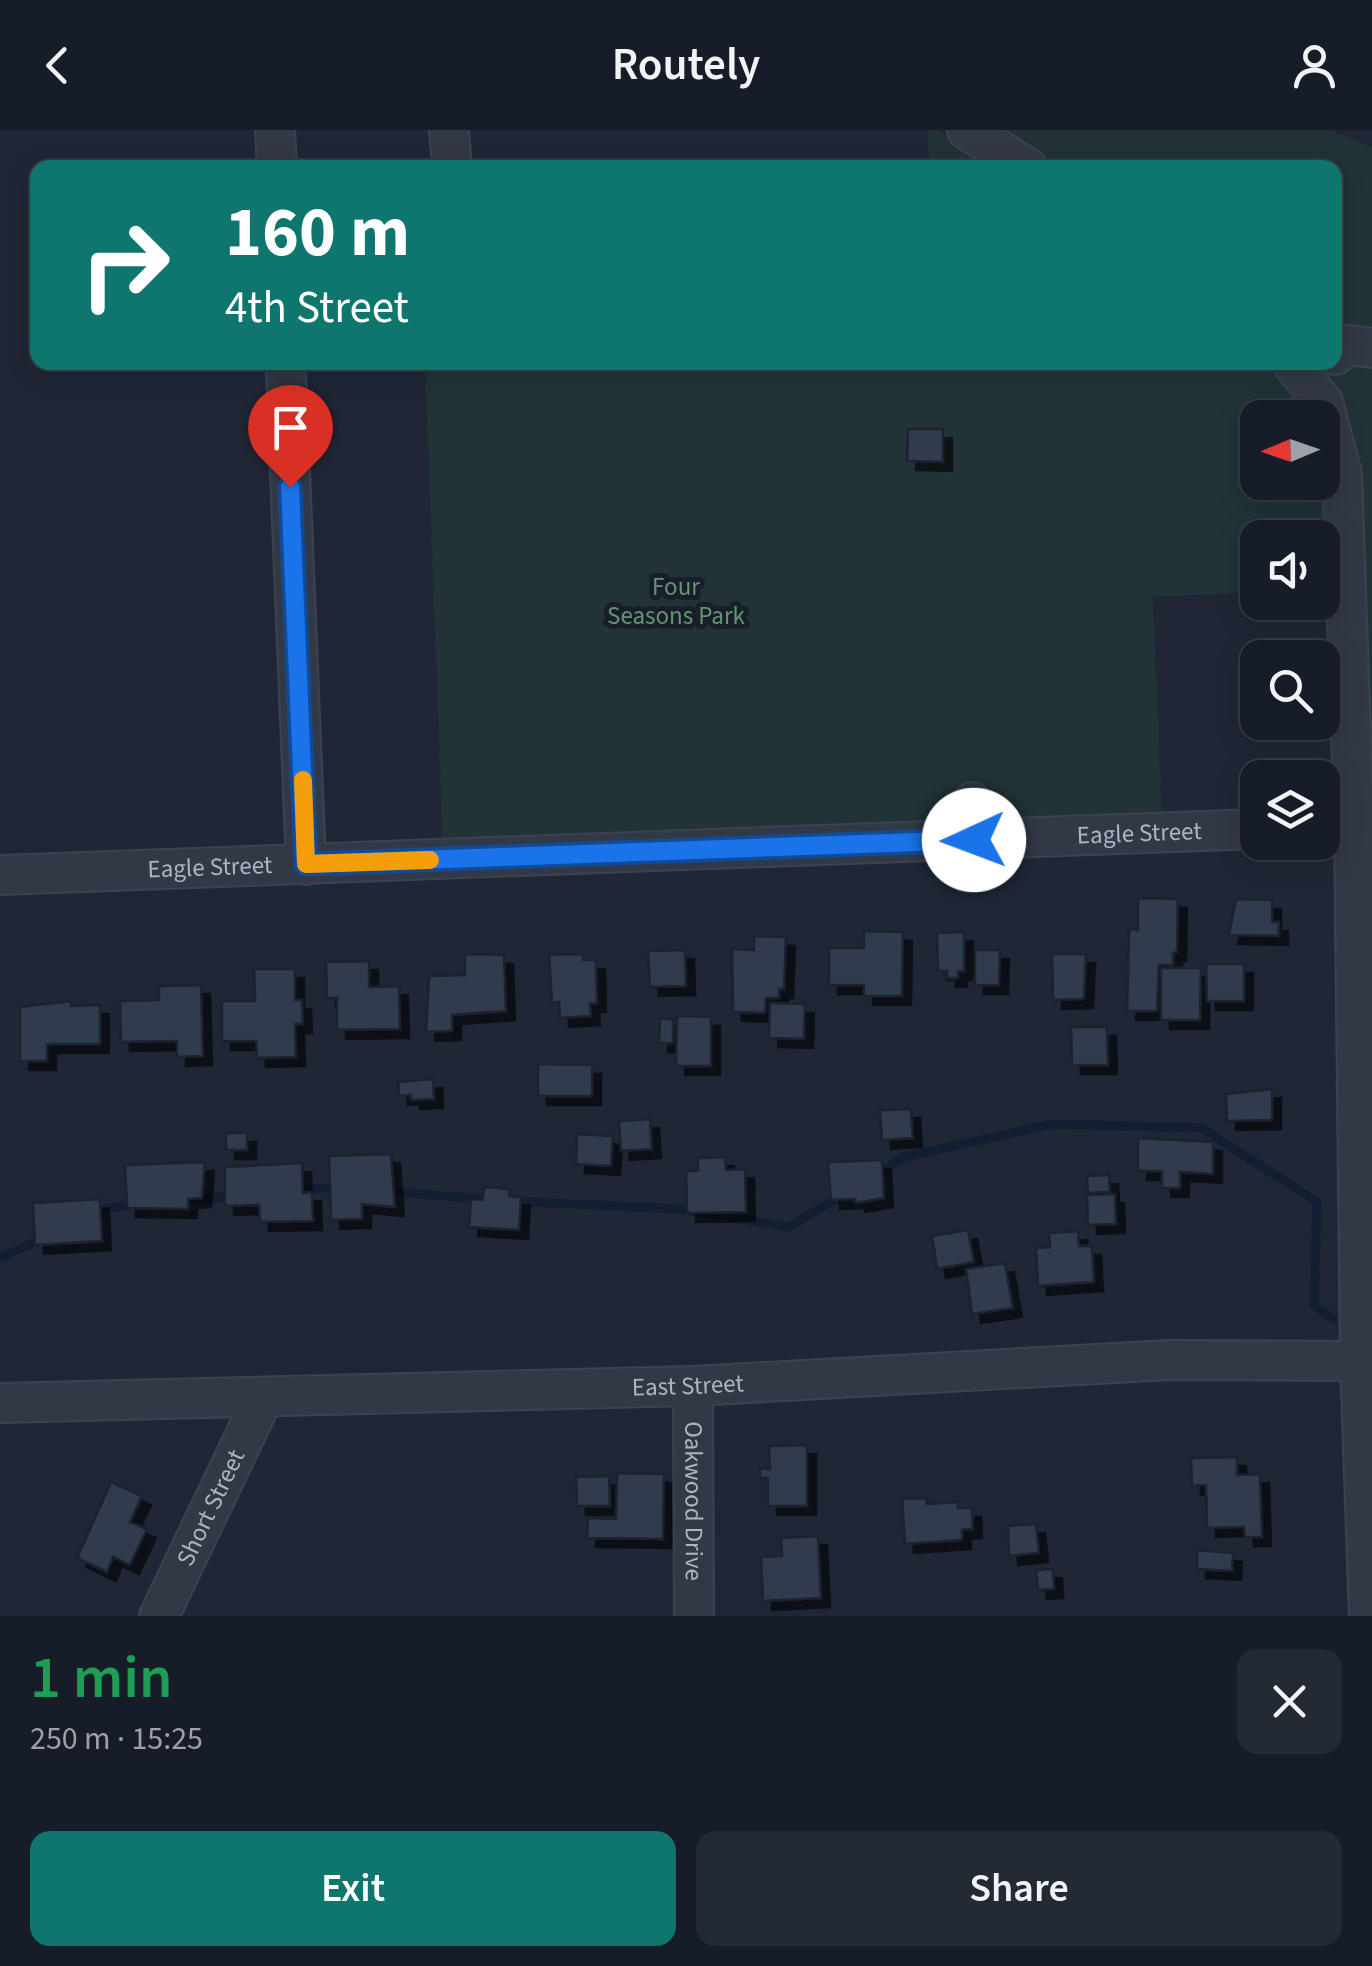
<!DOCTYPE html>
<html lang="en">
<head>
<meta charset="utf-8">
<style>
	:root { --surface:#171d28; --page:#242a34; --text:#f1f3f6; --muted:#9ea2a8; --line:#363b45; --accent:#0f766e }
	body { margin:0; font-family:"Source Sans 3",sans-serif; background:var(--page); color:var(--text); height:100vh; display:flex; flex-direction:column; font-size:38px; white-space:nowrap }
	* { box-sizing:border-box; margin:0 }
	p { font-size:32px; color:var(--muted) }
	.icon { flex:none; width:55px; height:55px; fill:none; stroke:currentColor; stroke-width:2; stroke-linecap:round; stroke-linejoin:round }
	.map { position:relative; height:1486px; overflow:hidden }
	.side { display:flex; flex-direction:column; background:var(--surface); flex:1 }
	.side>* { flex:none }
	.top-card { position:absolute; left:30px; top:30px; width:1312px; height:210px; border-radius:20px; box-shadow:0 5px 25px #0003,0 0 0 2px var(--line); background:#0f766e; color:#fff; overflow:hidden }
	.needle { width:65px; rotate:268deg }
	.fabs { position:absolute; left:1240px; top:270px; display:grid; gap:20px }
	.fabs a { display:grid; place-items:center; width:100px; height:100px; border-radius:20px; background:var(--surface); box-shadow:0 5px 25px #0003,0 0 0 2px var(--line); font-size:50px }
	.pin { position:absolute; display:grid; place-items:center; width:85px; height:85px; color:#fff; margin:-102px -42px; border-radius:50% 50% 50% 0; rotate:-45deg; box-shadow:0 0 10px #0007 }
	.pin .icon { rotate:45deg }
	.me { position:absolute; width:110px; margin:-55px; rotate:268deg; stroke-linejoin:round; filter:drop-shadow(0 0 8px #0008) }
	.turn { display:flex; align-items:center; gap:35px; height:210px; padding:0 30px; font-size:45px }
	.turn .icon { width:130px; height:130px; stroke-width:2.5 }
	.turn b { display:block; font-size:70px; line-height:85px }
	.round { display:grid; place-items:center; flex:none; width:105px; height:105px; border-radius:20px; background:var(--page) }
	.head { display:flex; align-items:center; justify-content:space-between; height:170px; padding:0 30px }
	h1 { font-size:60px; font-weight:600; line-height:75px; color:#1e9e55 }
	.cta { display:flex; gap:20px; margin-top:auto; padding:20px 30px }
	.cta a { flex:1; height:115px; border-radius:20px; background:var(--accent); color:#fff; font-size:40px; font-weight:600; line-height:115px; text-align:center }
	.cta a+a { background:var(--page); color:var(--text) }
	header { display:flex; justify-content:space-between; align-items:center; height:130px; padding:0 30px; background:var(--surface); font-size:45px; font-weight:600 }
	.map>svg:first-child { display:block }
	.green { fill:#213337 }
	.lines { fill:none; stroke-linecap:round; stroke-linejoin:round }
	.stream { stroke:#131e32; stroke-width:9 }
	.building { fill:#303b4d; stroke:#1a212d; stroke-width:2.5; filter:url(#shadow) }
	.minor-casing { stroke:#3c4250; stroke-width:42 }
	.minor { stroke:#323946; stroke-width:38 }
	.route-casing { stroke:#114b97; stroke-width:25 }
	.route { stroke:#1a73e8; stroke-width:18 }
	.slow { stroke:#f59e0b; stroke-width:18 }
	.labels { text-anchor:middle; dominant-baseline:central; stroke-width:10; stroke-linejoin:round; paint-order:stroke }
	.park-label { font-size:25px; fill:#649471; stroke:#181f2a }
	.street-label { font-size:25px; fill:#acb4c4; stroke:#181f2a }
</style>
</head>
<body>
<header><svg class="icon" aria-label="back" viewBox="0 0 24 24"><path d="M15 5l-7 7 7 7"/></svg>Routely<svg class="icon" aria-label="person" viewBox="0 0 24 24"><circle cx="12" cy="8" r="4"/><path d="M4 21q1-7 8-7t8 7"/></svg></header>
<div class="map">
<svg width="1372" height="1486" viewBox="0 0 1372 1486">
	<defs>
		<filter id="shadow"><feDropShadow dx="9" dy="9" stdDeviation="0" flood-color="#0009"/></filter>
	</defs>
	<rect width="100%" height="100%" fill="#1f2736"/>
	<!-- green -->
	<g class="green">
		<path d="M928,0H937L998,37H929Z"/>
		<path d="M995,0H1330L1372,18V672L1309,233L1335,232V38L1051,37Z"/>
		<path d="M801,232L802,241L936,236L937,232L1267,233L1284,251L1306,287L1258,288V352H1322L1323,344L1328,459H1323L1322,408H1258L1257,462L1153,467L1162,692L443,717L425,233Z"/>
	</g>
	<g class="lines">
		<!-- stream -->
		<g class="stream">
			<path d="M873,1047L904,1027L1053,994L1202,998L1317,1072L1314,1175L1333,1189"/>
			<path d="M294,1060L339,1057"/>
			<path d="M384,1061L493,1070"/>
			<path d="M180,1071L234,1066"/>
			<path d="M509,1071L680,1079L789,1097L842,1065"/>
			<path d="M92,1085L107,1078L134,1075"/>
			<path d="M0,1128L42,1109"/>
		</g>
	</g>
	<!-- building -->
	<g class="building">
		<path d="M908,299H943V332L907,331Z"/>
		<path d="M1138,768L1178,769L1177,822L1173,823V835H1159L1157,881H1127L1129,799L1138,800Z"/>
		<path d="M1236,769L1272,770V792H1279V806L1229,805Z"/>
		<path d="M864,801L903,802L902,866H864V855H829V818H864Z"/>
		<path d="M964,802V841H958V848H947V841H938L937,803Z"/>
		<path d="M754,806L786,807L784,859H779V868H766L765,883L733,882L732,819L754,820Z"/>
		<path d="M685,820L686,856L650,857L648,821Z"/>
		<path d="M975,820H1000L999,855H975Z"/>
		<path d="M465,824L504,825L506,881L452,885V901L426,902L429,846L465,845Z"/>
		<path d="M583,824V830H596L597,873H590L591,886L560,888L559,872L552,873L549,825Z"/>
		<path d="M1052,824H1086L1084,869L1053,870Z"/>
		<path d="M369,831V857L399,856L400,899L337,900V868H327L326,832Z"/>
		<path d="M1206,834H1244V871H1207Z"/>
		<path d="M1161,838H1201L1200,890H1161Z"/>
		<path d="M254,839H295V870H302L303,894H295L296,927L257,928L256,911H222V871H255Z"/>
		<path d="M201,855L203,926L177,927V911L121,912L120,871L159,870V856Z"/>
		<path d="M71,871V876L100,875V914H47V931H20V877Z"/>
		<path d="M770,873L805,874L804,909L769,908Z"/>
		<path d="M677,886L711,887V936H676Z"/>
		<path d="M660,889H673V913H659Z"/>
		<path d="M1071,897H1107L1108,935H1072Z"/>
		<path d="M538,934L592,935V966H538Z"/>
		<path d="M433,949L434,969L411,970V965L399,966L398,952Z"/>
		<path d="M1272,959V990L1227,991L1226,964Z"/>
		<path d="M911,979L913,1008L882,1010L880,980Z"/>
		<path d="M650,989L652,1019L621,1021L619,991Z"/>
		<rect x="226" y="1003" width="21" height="17"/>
		<path d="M577,1004L613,1006L611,1036L576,1034Z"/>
		<path d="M1138,1008L1213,1012V1044L1180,1042V1058H1162V1041H1138Z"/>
		<path d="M391,1024L395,1077L362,1074V1089L331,1090L329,1026Z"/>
		<path d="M725,1027L726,1040L745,1039L746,1082L687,1083L686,1041H698V1028Z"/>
		<path d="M882,1030L884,1068L856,1073L855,1069L831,1070L828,1032Z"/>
		<path d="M205,1032L202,1068L188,1069V1079L127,1078L125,1035Z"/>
		<path d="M302,1033L303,1063L312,1062L313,1091L260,1092L259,1075L225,1076V1037Z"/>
		<path d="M1109,1045L1110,1062L1088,1063L1087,1046Z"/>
		<path d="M484,1057L509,1059V1066L521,1067L519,1100L469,1097L471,1069L483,1070Z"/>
		<path d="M1115,1064L1116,1094L1088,1095L1087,1065Z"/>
		<path d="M100,1069L102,1111L35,1115L33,1073Z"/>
		<path d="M968,1100L974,1132L937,1139L932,1106Z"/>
		<path d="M1078,1101L1079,1116H1092L1094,1152L1038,1156L1036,1118L1050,1117L1049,1103Z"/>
		<path d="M1005,1133L1013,1178L972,1184L966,1139Z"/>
		<path d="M807,1315V1376H768V1348H760V1338L770,1339L769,1316Z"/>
		<path d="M1237,1327V1345L1260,1344L1262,1407H1245L1244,1397L1207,1398L1206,1355L1192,1356L1191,1328Z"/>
		<path d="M617,1343L664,1344L663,1409L587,1408L588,1388L616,1389Z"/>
		<path d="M609,1346L610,1376H577L576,1347Z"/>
		<path d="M111,1352L142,1366L130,1392L147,1399L130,1435L113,1427L107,1442L77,1428Z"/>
		<path d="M926,1368L927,1374L958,1372V1378H972L973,1399L962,1400V1410L905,1414L902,1369Z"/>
		<path d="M1036,1394L1039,1423L1009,1426L1008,1396Z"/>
		<path d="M818,1406L821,1468L763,1471L761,1427L782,1426L781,1408Z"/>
		<path d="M1197,1420L1233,1423L1232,1441L1197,1439Z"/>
		<path d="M1053,1439L1054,1459L1038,1460L1036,1440Z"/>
	</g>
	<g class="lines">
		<!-- minor casing -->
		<g class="minor-casing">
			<g id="minor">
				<path d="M275,0L277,38"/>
				<path d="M449,0L452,38"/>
				<path d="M967,0L1028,38"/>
				<path d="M1335,225L1348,215L1372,218"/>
				<path d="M1291,232L1323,272L1342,344L1354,695L1360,1231L1369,1486"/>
				<path d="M286,244L306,735"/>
				<path d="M972,672L974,710"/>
				<path id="s1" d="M0,745L1258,699"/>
				<path id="s2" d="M693,1256L694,1486"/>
				<path id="s3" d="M0,1273L693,1256L1170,1230L1372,1231"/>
				<path id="s4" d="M159,1486L263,1268"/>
			</g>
		</g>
		<!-- minor -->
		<use href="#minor" class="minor"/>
	</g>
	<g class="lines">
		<!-- route casing -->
		<g class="route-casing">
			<path id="route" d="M290,357L306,734L974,710"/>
		</g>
		<!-- route -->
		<use href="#route" class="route"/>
		<!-- slow -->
		<path class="slow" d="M303,650L306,734L430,730"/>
	</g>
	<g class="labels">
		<!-- park labels -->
		<g class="park-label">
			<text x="676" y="457">Four<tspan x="676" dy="29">Seasons Park</tspan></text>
		</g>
		<!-- street labels -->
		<g class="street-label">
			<text stroke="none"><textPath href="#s1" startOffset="1140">Eagle Street</textPath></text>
			<text stroke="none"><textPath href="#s1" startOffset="210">Eagle Street</textPath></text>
			<text stroke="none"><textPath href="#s3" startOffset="688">East Street</textPath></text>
			<text stroke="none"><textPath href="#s2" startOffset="115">Oakwood Drive</textPath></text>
			<text stroke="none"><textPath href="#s4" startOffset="120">Short Street</textPath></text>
		</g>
	</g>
</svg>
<div class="fabs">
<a><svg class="needle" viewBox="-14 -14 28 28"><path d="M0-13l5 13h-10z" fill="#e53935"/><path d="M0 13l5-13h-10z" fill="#9ea2a8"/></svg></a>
<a><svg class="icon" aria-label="sound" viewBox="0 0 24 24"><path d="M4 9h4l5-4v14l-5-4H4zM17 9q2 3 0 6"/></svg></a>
<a><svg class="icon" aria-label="search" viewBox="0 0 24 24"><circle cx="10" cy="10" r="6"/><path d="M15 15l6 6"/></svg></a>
<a><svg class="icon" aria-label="layers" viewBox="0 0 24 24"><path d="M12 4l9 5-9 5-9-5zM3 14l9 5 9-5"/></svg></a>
</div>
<div class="pin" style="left:290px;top:357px;background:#d93025"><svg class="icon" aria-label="arrive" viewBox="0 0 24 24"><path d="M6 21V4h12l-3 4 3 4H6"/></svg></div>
<svg class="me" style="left:974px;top:710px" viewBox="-20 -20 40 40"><circle r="19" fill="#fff"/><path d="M0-13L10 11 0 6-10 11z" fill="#1a73e8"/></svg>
<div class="top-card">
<div class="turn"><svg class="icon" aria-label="right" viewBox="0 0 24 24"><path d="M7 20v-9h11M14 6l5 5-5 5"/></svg><div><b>160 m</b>4th Street</div></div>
</div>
</div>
<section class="side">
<div class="head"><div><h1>1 min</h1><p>250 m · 15:25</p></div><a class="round"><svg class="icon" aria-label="close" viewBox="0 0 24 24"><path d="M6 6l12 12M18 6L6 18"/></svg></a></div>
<div class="cta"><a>Exit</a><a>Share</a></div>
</section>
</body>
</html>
